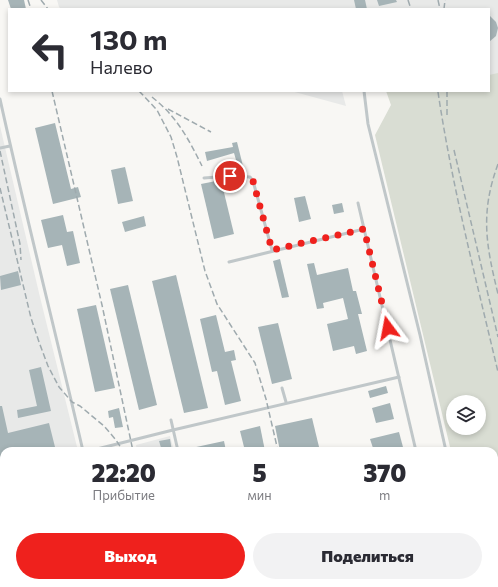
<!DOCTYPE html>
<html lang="ru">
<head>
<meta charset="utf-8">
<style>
	:root { --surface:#fff; --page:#f2f2f3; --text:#2b2b33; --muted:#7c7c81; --accent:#ef211d }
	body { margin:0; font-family:Commissioner,sans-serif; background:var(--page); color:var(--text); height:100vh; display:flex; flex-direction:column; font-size:15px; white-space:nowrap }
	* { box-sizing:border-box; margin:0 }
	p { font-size:13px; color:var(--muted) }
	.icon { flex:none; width:22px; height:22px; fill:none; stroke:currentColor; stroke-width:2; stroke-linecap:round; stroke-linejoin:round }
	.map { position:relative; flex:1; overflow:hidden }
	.panel { position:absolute; left:0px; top:447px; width:498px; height:140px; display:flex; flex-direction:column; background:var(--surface); border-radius:12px 12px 0 0; box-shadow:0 2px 6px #0003 }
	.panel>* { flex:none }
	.guide { position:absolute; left:8px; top:8px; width:482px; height:84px; border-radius:0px; box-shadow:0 2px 6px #0003; background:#fff; color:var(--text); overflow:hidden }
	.fabs { position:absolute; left:446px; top:395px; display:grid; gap:8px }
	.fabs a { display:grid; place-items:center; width:40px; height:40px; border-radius:50%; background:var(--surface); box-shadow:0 2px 6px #0003; font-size:20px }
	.pin { position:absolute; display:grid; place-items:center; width:34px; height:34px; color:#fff; margin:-17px; border:2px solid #fff; border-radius:50%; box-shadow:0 1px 4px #0007 }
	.me { position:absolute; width:44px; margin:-22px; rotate:347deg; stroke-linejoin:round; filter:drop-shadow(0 0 3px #0008) }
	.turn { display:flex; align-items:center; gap:14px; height:84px; padding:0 16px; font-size:18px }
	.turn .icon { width:52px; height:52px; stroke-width:2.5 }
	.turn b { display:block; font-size:28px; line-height:34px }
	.eta { display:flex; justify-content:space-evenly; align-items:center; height:68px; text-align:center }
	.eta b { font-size:24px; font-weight:800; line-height:28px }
	.button { display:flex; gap:8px; margin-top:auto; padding:8px 16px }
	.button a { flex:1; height:46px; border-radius:24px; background:var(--accent); color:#fff; font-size:16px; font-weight:800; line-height:46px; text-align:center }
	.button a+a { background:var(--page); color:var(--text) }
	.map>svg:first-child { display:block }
	.built { fill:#e8e9e8 }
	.green { fill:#d9ddd3; fill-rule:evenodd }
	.building { fill:#a6b4b7 }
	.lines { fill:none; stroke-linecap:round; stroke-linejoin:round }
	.service { stroke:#c0c7c9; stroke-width:3 }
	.rail { stroke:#9faaae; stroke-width:1.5; stroke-dasharray:6 3; stroke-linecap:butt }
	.route { stroke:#ef211d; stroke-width:7; stroke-dasharray:0 12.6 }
</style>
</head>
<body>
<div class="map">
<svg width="498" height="587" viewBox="0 0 498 587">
	<rect width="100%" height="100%" fill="#f8f7f4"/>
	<!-- built -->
	<g class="built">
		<path d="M57,0H498V74L489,76V9H61L59,7Z"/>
		<path d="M291,91H342L346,106Z"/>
		<path d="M0,126L39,293L78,451H4V583H110L111,587H0Z"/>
		<path d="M170,436L174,451H137L136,445Z"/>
	</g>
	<!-- green -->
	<path class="green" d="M498,73V587H269L287,583H494V451H451L375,135L391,105L386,91H489V75ZM453,402H479V428H453Z"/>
	<!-- building -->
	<g class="building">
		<path d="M8,0H24L26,9H11Z"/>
		<path d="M354,0H365L367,9H356Z"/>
		<path d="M377,0H396L397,2L379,6Z"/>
		<path d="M489,15L496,22L498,28L496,36L489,42Z"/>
		<path d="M55,123L71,189L78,187L81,197L53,204L35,128Z"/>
		<path d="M237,142L243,166L238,167L234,153L207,161L205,152L233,147L232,143Z"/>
		<path d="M125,167L133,201L118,204L111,170Z"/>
		<path d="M221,180L234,234L214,239L201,184Z"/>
		<path d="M305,196L311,219L299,222L294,198Z"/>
		<path d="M342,203L344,212L334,214L332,205Z"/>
		<path d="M63,215L67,232L73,231L80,263L67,266L62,245L48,248L41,220Z"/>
		<path d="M144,216L146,226L125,232L122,222Z"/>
		<path d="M280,259L289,297L282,298L273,261Z"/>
		<path d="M314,263L317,275L348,268L353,291H356L362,314H358L367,351L356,354L354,346L333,351L327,324L348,319L343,298L323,303L324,308L317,309L307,264Z"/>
		<path d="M18,271L21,285L1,290L0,276Z"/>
		<path d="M176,275L208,408L184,413L152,281Z"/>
		<path d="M128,285L157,405L139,410L110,289Z"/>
		<path d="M96,305L115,388L95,392L77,309Z"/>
		<path d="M216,315L225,352L234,350L236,360L231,361L241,401L225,405L217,371L212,372L200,319Z"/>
		<path d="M278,323L292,379L272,384L258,327Z"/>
		<path d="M41,367L51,411L18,418L17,410L37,406L29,370Z"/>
		<path d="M386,386L388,393L370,398L368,391Z"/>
		<path d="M390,403L394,419L376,423L372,408Z"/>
		<path d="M0,406H2L8,433L49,423L56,451H4V583H88L89,587H0Z"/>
		<path d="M119,408L123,427L115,428L113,417L109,418L108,411Z"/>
		<path d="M312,418L320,451H280L275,426Z"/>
		<path d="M260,426L265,451H245L240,431Z"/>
		<path d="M399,432L404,451H374L370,439Z"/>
		<path d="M170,439L172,451H162L159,441Z"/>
		<path d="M224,441L226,451H187V449Z"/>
		<path d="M174,583H201V585L191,587H175Z"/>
	</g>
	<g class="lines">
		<!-- service -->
		<g class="service">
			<path d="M364,91L368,124L420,335L446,451"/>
			<path d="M0,99C26,217 56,334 83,451"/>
			<path d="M0,148L10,146"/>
			<path d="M204,178L230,176L250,177L253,181L272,250"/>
			<path d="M358,203L416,451"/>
			<path d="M229,262L364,229"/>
			<path d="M282,388L286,402"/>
			<path d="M171,420L178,451"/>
			<path d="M89,451L173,430L399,377"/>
			<path d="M114,583L115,587"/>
			<path d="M209,583L210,587"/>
			<path d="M457,587L459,583"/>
		</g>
		<!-- rail -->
		<g class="rail">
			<path d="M28,0L31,9"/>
			<path d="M41,0L48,9"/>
			<path d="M408,0L411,9"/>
			<path d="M438,0L440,9"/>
			<path d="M444,9L445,0"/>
			<path d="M52,91L102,305L133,451"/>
			<path d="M139,91L157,110L171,137L177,157L205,271L217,304L255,363L266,399L278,451"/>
			<path d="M447,91V117"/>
			<path d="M438,92C452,186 476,279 498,372"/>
			<path d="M152,97C158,102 165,108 170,114C184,130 193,148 202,166"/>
			<path d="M168,109L211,132"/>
			<path d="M454,150L498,337"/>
			<path d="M0,151L20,244L21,260"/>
			<path d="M498,164C480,213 486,245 498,294"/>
			<path d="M0,188L31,318L39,342L48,366L59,387L72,402L80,406L104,426L116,440L123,451"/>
			<path d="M161,583L162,587"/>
		</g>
	</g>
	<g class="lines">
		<!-- route -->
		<path class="route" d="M230,176C238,176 248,174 253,181L272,250L364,229L388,328"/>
	</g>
</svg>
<div class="fabs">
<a><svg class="icon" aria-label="layers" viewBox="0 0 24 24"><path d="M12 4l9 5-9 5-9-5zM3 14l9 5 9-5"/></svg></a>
</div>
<div class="pin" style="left:230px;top:176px;background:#d93025"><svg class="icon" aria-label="arrive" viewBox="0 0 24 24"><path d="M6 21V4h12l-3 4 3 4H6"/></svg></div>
<svg class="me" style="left:388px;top:328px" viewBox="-20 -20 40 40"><path d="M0-17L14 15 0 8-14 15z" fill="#ef211d" stroke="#fff" stroke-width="4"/></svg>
<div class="guide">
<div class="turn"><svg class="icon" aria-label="left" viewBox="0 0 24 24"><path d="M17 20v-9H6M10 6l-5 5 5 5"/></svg><div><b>130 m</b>Налево</div></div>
</div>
<section class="panel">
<div class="eta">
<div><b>22:20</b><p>Прибытие</p></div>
<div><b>5</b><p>мин</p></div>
<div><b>370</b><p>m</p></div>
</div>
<div class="button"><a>Выход</a><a>Поделиться</a></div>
</section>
</div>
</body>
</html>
